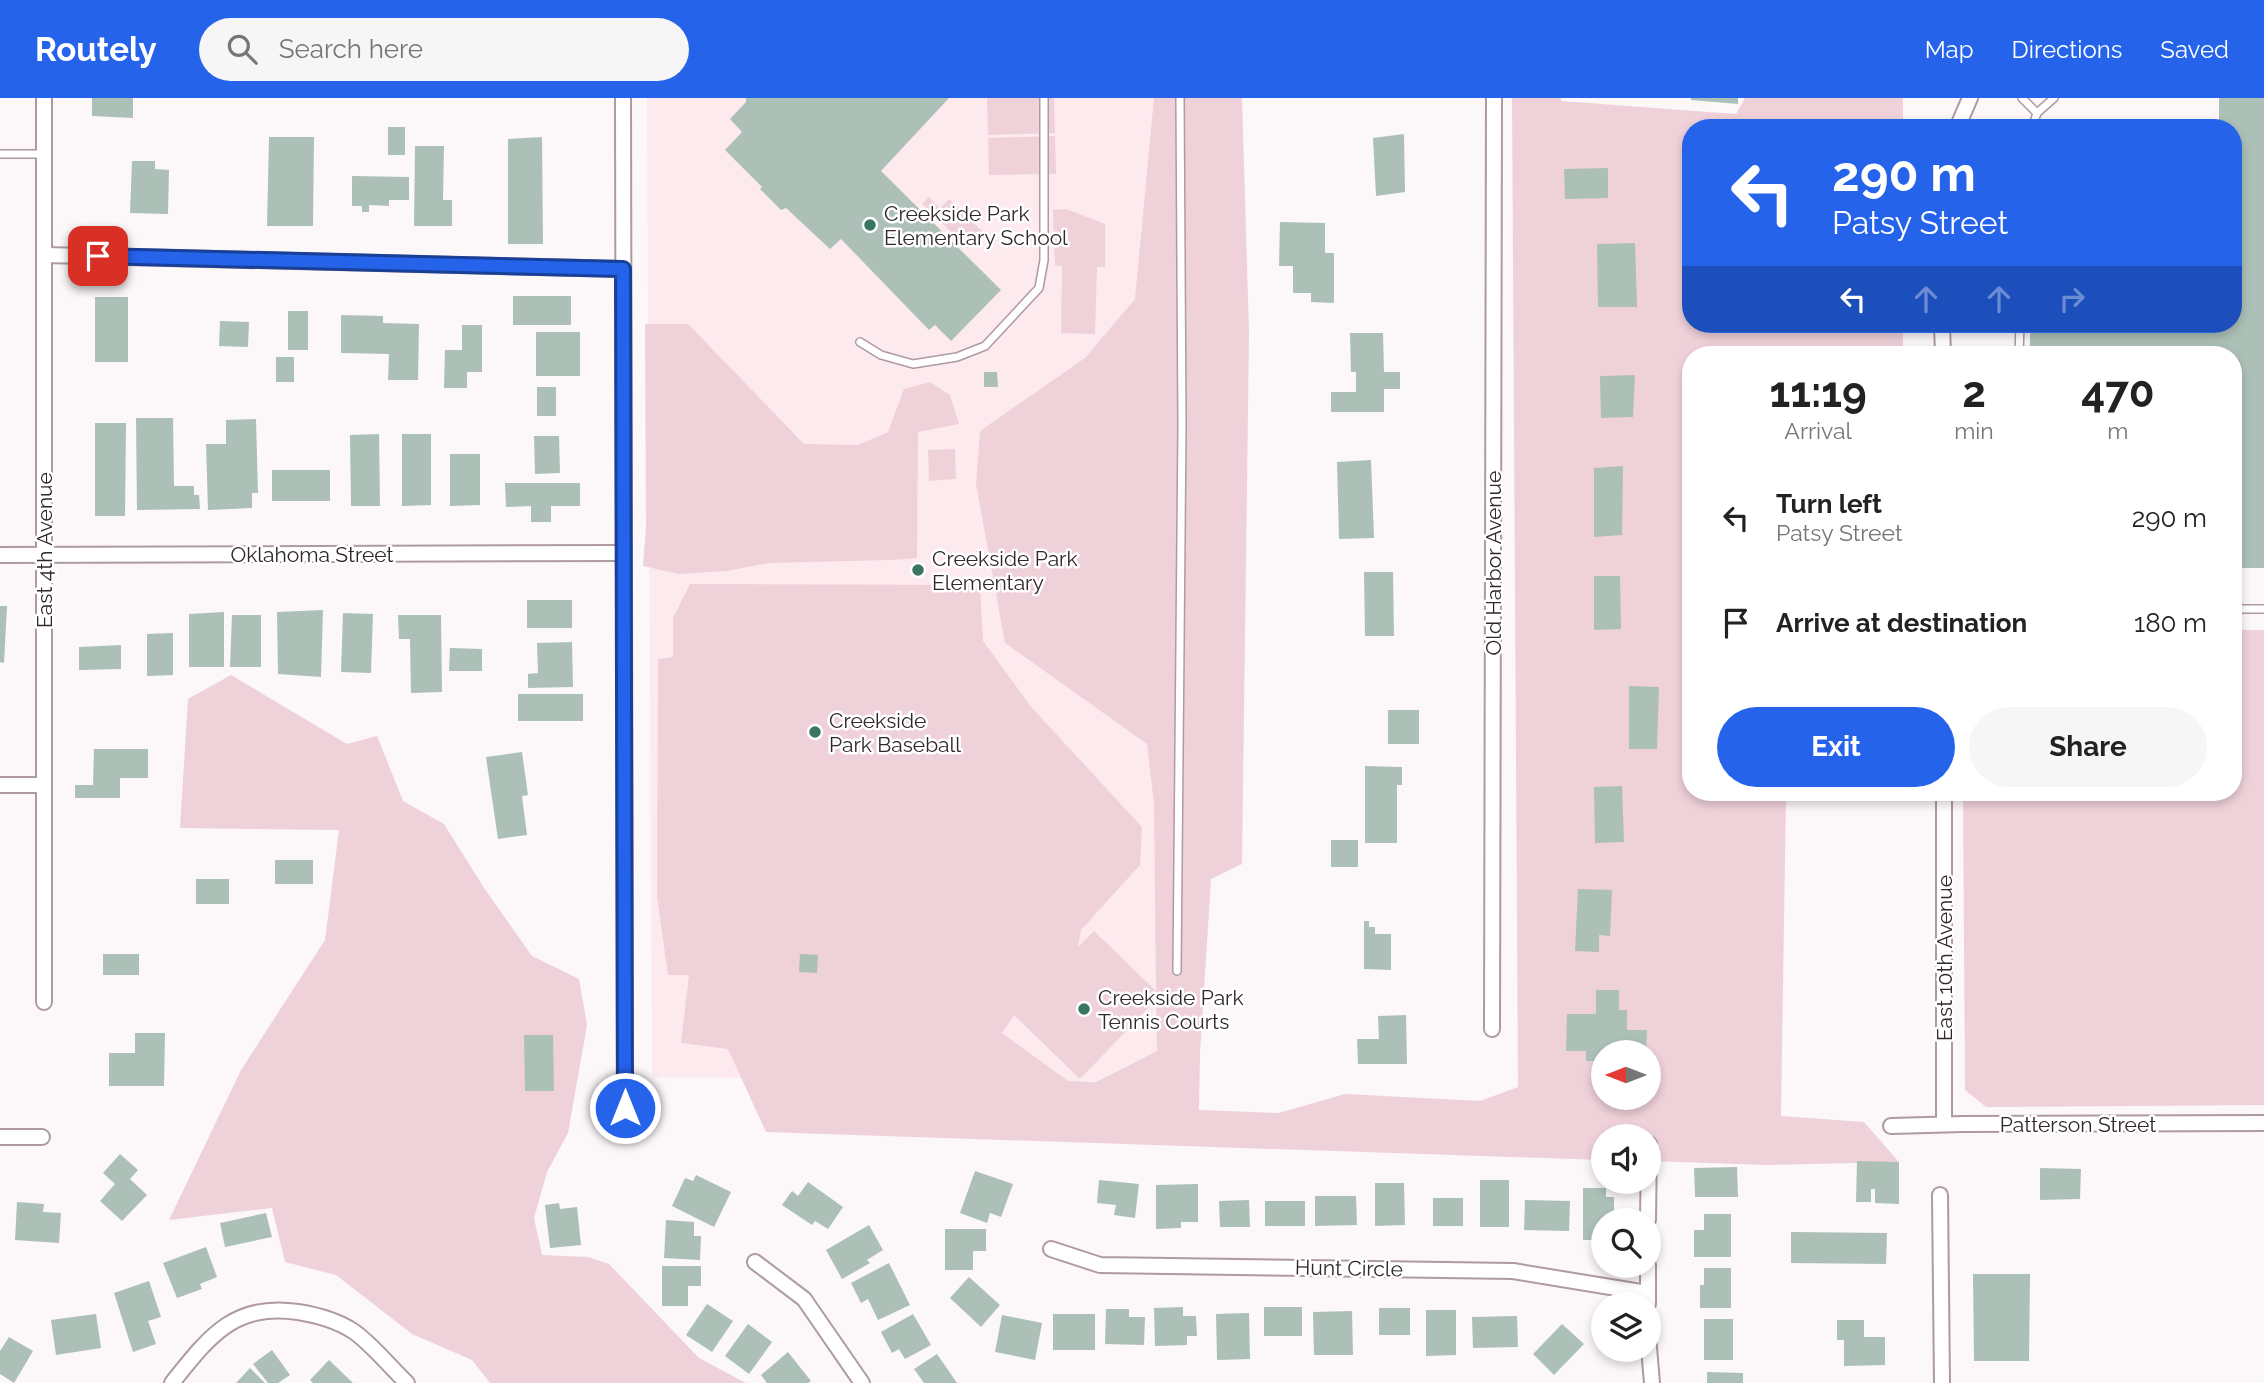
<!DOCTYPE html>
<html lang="en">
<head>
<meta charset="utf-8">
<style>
	:root { --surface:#fff; --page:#f6f6f6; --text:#222; --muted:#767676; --accent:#2563eb }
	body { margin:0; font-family:Raleway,sans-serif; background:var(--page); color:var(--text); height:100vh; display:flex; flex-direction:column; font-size:26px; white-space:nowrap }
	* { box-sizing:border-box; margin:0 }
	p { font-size:23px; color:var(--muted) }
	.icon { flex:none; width:38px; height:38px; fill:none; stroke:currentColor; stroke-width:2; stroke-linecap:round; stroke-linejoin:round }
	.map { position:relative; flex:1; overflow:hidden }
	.sheet { position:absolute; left:1682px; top:248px; width:560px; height:455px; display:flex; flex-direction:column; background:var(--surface); border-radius:28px; box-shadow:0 4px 10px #0003 }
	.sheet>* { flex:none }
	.guide { position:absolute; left:1682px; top:21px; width:560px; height:214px; border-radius:28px; box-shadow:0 4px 10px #0003; background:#2563eb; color:#fff; overflow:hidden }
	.needle { width:46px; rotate:270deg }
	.tools { position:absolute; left:1591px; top:942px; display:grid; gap:14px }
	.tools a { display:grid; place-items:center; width:70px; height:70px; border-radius:50%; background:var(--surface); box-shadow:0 4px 10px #0003; font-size:35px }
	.pin { position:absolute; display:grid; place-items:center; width:60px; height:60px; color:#fff; margin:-30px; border-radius:14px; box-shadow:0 4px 10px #0006 }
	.me { position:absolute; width:77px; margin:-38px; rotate:0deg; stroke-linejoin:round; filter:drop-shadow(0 0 5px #0008) }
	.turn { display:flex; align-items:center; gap:24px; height:147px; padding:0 35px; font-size:32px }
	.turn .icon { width:91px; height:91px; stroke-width:2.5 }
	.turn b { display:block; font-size:49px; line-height:60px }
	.lanes { display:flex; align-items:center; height:66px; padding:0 35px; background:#0003; justify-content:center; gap:35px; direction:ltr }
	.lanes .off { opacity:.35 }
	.eta { display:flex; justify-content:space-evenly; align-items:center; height:119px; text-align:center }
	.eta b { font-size:42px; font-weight:700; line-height:49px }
	.primary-button { display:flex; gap:14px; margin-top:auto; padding:14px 35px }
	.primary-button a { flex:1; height:80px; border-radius:42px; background:var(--accent); color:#fff; font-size:28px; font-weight:700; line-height:80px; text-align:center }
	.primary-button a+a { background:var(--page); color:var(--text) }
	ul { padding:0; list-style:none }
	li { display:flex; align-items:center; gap:21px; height:105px; padding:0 35px }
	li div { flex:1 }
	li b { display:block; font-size:26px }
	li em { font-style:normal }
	header { display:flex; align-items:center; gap:42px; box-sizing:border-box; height:98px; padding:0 35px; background:var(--accent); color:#fff }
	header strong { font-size:33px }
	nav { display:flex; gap:38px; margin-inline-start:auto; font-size:24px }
	.search { width:490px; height:63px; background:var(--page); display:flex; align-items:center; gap:18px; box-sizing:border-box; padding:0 24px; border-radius:38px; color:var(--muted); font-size:26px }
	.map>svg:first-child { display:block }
	.built { fill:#fdeaef }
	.green { fill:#efd1d9; fill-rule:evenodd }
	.building { fill:#acc0b7 }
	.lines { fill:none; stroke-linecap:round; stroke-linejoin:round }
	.service-casing { stroke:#af9a9f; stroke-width:10 }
	.minor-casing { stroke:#af9a9f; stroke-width:18 }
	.service { stroke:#fff; stroke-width:7 }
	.minor { stroke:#fff; stroke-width:14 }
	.route-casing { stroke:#184099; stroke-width:18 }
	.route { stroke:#2563eb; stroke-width:12 }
	.poi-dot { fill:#3a755f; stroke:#fff; stroke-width:2.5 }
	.labels { text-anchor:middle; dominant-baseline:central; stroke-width:5; stroke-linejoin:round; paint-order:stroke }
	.poi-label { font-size:21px; fill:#2f2729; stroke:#fff; text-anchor:start }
	.street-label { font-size:21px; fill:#2f2729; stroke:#fff }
</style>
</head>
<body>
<header>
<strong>Routely</strong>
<div class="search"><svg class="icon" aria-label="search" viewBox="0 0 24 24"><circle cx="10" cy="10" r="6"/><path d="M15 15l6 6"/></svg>Search here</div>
<nav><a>Map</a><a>Directions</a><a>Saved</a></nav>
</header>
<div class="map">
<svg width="2264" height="1285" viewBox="0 0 2264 1285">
	<rect width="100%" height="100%" fill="#fcf7f9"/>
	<!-- built -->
	<path class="built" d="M647,0H1188L1184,984L652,979Z"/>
	<!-- green -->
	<g class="green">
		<path d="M987,0H1054L1055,35L988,37Z"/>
		<path d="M1154,0H1242L1249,234L1242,766L1211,781L1200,955L1199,1012L1279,1015L1345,996L1480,1003L1518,989L1512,0H1561V3L1736,16L1745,0H1903V30H1690V226H1903V257H1690V695H1786L1781,1018L1864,1024L1899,1064L1768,1067L1649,1063L1648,1038H1603V1062L766,1034L728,951L681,945L689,877H668L657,799L658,561L673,559V520L690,486L980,487L983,543L1032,610L1142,729L1140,767L1081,832L1078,849L1094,833L1156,893L1154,706L1147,646L1005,545L976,386L980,333L1085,260L1135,201ZM1156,902L1157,953L1096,984L1068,983L1002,935L1014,917L1080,981ZM1603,954H1648V999H1603Z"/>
		<path d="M1055,38L1056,76L989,77L988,40Z"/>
		<path d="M929,99L940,110L949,101L985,136L969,151L922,106Z"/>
		<path d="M1066,111L1105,126V169H1097L1095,236L1061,235L1062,168L1055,167L1053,112Z"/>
		<path d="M645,226H688L804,346L858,347L888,334L904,291L930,284L950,297L959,326L918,334L917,460L892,462L768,465L727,473L679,476L643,468L646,429Z"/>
		<path d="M955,351L956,381L929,383L928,352Z"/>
		<path d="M2233,532H2264V1007L1986,1009L1965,992L1963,695H2233Z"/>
		<path d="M231,577L347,646L377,638L403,703L444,726L484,790L532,858L579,881L587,927L568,1035L547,1074L534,1120L542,1157L588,1159L609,1166L699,1260L746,1285H490L472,1262L412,1236L336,1177L285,1164L272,1110L169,1122L241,972L325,842L339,732L180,730L188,601Z"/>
	</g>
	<!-- building -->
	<g class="building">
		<path d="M92,0H133V20L92,18Z"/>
		<path d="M746,0H949L881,73L1001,192L951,243L935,227L929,232L841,141L830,151L786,110L781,112L760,91L762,89L725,52L742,34L730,21L746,4Z"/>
		<path d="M1691,0H1738V6L1691,2Z"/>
		<path d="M2219,0H2264V470H2233V257H2030V227L2233,226V30H2219Z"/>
		<rect x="388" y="29" width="17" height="28"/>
		<path d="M1404,36L1405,94L1376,98L1373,40Z"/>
		<path d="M269,39H314L313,128H267Z"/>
		<path d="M542,39L543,146H508V41Z"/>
		<path d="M415,48H444L443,102H452V128H414Z"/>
		<path d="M132,63H155V71L169,72L168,116L130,115Z"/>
		<path d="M1608,70V100L1565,101L1564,71Z"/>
		<path d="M352,78L409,79V102H389V108L369,107V114H362V108H352Z"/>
		<path d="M1280,124L1325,125V155H1334V205L1311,204V195H1293V168H1279Z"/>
		<path d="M1635,145L1637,209H1598L1597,146Z"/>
		<rect x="513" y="198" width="58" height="29"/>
		<rect x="95" y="199" width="33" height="65"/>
		<rect x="288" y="213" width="20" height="39"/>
		<path d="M341,217L383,218V225L419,226L418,282H388L389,256L341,255Z"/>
		<path d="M220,223L249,224L248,249L219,248Z"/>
		<path d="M462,227H482V274H467V290H444L445,252H462Z"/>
		<rect x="536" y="234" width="44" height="44"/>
		<path d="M1350,235H1383L1384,274H1400V291H1384V314H1331V294H1356V274H1351Z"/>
		<rect x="276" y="259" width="18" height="25"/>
		<path d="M984,274H997L998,289H984Z"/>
		<path d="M1635,277L1633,319L1601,320L1600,278Z"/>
		<rect x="537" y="289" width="19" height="29"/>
		<path d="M136,320H173L174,388H194V397H199L200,411L137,412Z"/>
		<path d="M256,321L258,395H252V410L208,412L206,346H226V322Z"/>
		<path d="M95,325H126L125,418H95Z"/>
		<path d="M379,336L380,408H351L350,337Z"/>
		<path d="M402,336H431V407L402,408Z"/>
		<path d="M534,338H559L560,375L535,376Z"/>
		<path d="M450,356H480V407L450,408Z"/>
		<path d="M1371,362L1374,440L1339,441L1337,364Z"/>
		<path d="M1623,368L1622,437L1594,439V370Z"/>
		<rect x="272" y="372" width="58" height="31"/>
		<path d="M505,385H580V408H551V424H531V408L506,409Z"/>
		<path d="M1364,474H1393L1394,538H1365Z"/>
		<path d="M1594,478H1620L1621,531L1594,532Z"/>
		<rect x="527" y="502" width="45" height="28"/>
		<path d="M0,508H7L4,565L0,564Z"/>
		<path d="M323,512L321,579L278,576L277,514Z"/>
		<path d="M224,514V569H189V516Z"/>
		<path d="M343,515L373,516L371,575L341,574Z"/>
		<path d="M232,517H261V569H230Z"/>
		<path d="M398,517H441L442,594L411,595L410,541H399Z"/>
		<path d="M173,535V577L147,578V536Z"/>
		<path d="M572,544L573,589L528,590V576L538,575L537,545Z"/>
		<path d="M121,547V571L79,572V549Z"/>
		<path d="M450,550L482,551V573H449Z"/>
		<path d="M1629,588L1659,589L1657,651H1629Z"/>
		<rect x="518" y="596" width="65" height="27"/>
		<rect x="1388" y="612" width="31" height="34"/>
		<path d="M94,651H148V680H120V700H75V687H93Z"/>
		<path d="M522,654L528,697L522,698L527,737L498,741L486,659Z"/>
		<path d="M1365,668L1402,669V687H1397V745H1365Z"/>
		<path d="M1622,688L1624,744L1595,745L1594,689Z"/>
		<rect x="1331" y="742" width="27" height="27"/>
		<rect x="275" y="762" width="38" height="24"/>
		<rect x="196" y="781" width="33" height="25"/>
		<path d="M1578,791L1612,792L1610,838L1599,837V854L1575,853Z"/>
		<path d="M1364,823H1369V829H1375V836H1391V872L1364,871Z"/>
		<rect x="103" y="856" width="36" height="21"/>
		<path d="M800,856L818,857L817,875L799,874Z"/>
		<path d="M1596,892H1619V912H1627V932H1647L1646,953H1606L1603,954V963H1586V953H1566L1567,916H1596Z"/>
		<path d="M1406,917L1407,966H1358L1357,941H1379L1378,918Z"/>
		<path d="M135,935H165L164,988H109V955H135Z"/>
		<path d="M524,937H553L554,993H525Z"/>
		<path d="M120,1056L138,1072L130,1081L147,1097L122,1123L100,1103L115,1086L103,1075Z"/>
		<path d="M1857,1063L1899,1064V1106L1875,1105V1091H1871V1104H1856Z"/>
		<path d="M1737,1069L1738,1099H1695L1694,1070Z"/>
		<path d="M2040,1070L2081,1071L2080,1101L2040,1102Z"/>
		<path d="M975,1073L1013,1086L1001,1119L990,1115L987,1125L960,1115Z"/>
		<path d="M696,1077L731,1094L714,1129L672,1108L685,1080L693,1083Z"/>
		<path d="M1099,1082L1139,1086L1135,1120L1114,1117L1116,1107L1097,1105Z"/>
		<rect x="1480" y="1082" width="29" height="47"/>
		<path d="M808,1084L843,1109L828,1131L815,1123L812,1127L782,1107L792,1093L798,1098Z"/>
		<path d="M1375,1085H1404L1405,1127L1375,1128Z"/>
		<path d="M1198,1086V1124H1181V1130L1156,1131V1087Z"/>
		<path d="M1583,1090H1606V1099H1614V1122H1603V1142H1583Z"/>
		<path d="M1315,1098H1356L1357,1127L1315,1128Z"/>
		<rect x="1433" y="1100" width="30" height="28"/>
		<path d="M1249,1102L1250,1129H1220L1219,1103Z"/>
		<path d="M1525,1102L1570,1103L1569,1133L1524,1132Z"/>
		<rect x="1265" y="1103" width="40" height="25"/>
		<path d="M17,1104L44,1106L43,1114L61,1115L59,1145L15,1142Z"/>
		<path d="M559,1105L560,1111L577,1109L581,1147L550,1150L545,1107Z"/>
		<path d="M266,1115L272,1139L225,1149L220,1125Z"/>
		<path d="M1704,1116H1731V1159H1694V1132H1704Z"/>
		<path d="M666,1122L694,1124V1138H701L700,1162L664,1160Z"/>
		<path d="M869,1127L883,1152L867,1162L870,1165L842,1181L826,1152Z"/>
		<path d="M945,1131H986V1153H973V1172H945Z"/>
		<path d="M1791,1134L1887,1135L1886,1166L1791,1165Z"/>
		<path d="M206,1149L217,1179L200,1186L202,1191L177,1200L163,1165Z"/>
		<path d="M889,1165L910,1207L878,1222L868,1201L861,1205L851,1185Z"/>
		<path d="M662,1168H701V1188H688V1208H662Z"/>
		<path d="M1704,1170H1731V1210H1700V1187H1704Z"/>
		<path d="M1973,1176H2030L2029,1263H1974Z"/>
		<path d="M969,1179L1000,1207L981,1229L950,1200Z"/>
		<path d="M149,1183L161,1219L148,1223L156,1246L133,1254L114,1195Z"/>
		<path d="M707,1206L733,1223L712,1254L686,1237Z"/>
		<path d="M1183,1209V1218H1196L1197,1238H1187V1247L1155,1248L1154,1210Z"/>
		<rect x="1264" y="1209" width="38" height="29"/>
		<rect x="1379" y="1210" width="31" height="27"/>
		<path d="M1106,1211H1129V1219H1145L1144,1247L1105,1246Z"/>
		<path d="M1426,1212H1456V1257L1426,1258Z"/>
		<path d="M1352,1213L1353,1257H1314L1313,1214Z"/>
		<path d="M1249,1215L1250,1261L1217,1262L1216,1216Z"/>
		<path d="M96,1216L101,1250L56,1257L51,1222Z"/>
		<path d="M913,1216L931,1247L905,1261L899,1251L892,1255L881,1234Z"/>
		<rect x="1053" y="1216" width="42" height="36"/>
		<path d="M1002,1217L1042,1225L1035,1262L995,1254Z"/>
		<path d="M1517,1218L1518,1249L1473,1250L1472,1219Z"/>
		<rect x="1704" y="1221" width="29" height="41"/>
		<path d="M1837,1222H1864V1239H1885V1267L1844,1268V1242H1837Z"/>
		<path d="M748,1226L772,1244L749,1276L725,1258Z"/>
		<path d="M1562,1226L1584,1246L1554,1277L1533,1256Z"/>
		<path d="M9,1239L33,1253L14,1285L0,1276V1253Z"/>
		<path d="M272,1252L290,1277L278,1285H268L253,1266Z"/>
		<path d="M788,1254L811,1283L808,1285H767L761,1277Z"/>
		<path d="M937,1256L957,1285H924L914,1271Z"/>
		<path d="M329,1262L353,1285H313L310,1282Z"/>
		<path d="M250,1270L265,1285H236Z"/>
		<path d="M1707,1274L1743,1275V1285H1707Z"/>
	</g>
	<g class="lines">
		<!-- service casing -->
		<g class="service-casing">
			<g id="service">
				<path d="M2022,0L2037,15"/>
				<path d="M2032,30L2037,15L2054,0"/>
				<path d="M0,56H44"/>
				<path d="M860,244L881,257L913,266L957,259L985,248L1039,190L1044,162V0"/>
				<path d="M2019,257L2020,226"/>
				<path d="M2233,511H2264"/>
				<path d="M1177,873L1182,328L1180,0"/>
			</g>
		</g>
		<!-- minor casing -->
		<g class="minor-casing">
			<g id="minor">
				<path d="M44,0V904"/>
				<path d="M623,0L625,1010"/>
				<path d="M1957,30L1970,0"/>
				<path d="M44,157L623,171"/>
				<path d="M1942,226L1943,257"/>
				<path d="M0,457L624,455"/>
				<path d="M0,687H44"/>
				<path d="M1944,695V1026"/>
				<path d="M1492,931L1494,0"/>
				<path d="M1891,1028L1963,1026L2264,1025"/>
				<path d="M0,1039H42"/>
				<path d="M1940,1097L1942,1285"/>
				<path d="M1648,1122L1649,1046"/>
				<path d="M1051,1151L1100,1167L1513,1173L1647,1195"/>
				<path d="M755,1164L804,1201L862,1285"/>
				<path d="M1648,1206V1167"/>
				<path d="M1648,1238L1652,1285"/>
				<path d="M172,1285C208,1240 234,1204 298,1214C317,1217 336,1222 353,1233C371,1245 390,1269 407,1285"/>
			</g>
		</g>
		<!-- service -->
		<use href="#service" class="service"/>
		<!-- minor -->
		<use href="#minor" class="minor"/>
	</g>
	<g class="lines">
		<!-- route casing -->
		<g class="route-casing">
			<path id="route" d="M98,158L623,171L625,1010"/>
		</g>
		<!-- route -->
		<use href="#route" class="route"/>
	</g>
	<!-- markers -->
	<g class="poi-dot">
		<circle cx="870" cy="127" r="7"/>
		<circle cx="918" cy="472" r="7"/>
		<circle cx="815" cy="634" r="7"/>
		<circle cx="1084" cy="911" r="7"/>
	</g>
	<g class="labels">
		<!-- poi labels -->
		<g class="poi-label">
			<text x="884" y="115">Creekside Park<tspan x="884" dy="24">Elementary School</tspan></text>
			<text x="932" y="460">Creekside Park<tspan x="932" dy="24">Elementary</tspan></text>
			<text x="829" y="622">Creekside<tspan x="829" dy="24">Park Baseball</tspan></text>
			<text x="1098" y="899">Creekside Park<tspan x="1098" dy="24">Tennis Courts</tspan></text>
		</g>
		<!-- street labels -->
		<g class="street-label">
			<text transform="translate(44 452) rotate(-90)">East 4th Avenue</text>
			<text x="312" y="456">Oklahoma Street</text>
			<text transform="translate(1493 465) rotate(-90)">Old Harbor Avenue</text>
			<text transform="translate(1944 860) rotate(-90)">East 10th Avenue</text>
			<text x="2078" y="1026">Patterson Street</text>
			<text transform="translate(1349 1170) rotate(1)">Hunt Circle</text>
		</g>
	</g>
</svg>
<div class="tools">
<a><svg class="needle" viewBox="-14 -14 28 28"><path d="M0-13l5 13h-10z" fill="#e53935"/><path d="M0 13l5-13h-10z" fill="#767676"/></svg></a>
<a><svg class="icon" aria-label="sound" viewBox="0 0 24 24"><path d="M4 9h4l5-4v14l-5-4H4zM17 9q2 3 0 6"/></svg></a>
<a><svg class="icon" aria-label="search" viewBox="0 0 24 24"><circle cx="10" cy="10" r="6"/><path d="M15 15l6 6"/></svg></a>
<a><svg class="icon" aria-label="layers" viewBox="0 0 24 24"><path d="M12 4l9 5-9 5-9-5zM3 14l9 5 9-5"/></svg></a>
</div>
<div class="pin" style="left:98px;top:158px;background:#d93025"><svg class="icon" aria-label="arrive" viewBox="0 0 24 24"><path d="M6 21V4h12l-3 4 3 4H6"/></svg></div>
<svg class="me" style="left:625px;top:1010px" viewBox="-20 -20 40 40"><circle r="17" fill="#2563eb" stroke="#fff" stroke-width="3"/><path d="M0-11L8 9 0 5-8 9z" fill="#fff"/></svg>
<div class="guide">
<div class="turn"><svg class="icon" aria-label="left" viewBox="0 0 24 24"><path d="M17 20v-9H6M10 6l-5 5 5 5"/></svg><div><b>290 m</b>Patsy Street</div></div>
<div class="lanes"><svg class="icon" aria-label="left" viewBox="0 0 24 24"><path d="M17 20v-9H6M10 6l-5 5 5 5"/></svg><svg class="icon off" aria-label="ahead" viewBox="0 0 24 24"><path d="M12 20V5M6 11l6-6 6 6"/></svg><svg class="icon off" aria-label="ahead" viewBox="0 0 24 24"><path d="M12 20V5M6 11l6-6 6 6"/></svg><svg class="icon off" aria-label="right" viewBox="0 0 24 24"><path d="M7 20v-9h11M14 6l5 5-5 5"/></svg></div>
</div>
<section class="sheet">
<div class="eta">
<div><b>11:19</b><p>Arrival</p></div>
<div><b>2</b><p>min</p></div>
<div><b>470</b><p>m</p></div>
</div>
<ul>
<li><svg class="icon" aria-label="left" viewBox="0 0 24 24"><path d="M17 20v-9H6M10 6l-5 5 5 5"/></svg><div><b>Turn left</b><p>Patsy Street</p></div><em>290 m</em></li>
<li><svg class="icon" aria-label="arrive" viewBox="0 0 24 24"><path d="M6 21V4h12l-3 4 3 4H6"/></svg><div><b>Arrive at destination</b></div><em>180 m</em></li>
</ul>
<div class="primary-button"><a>Exit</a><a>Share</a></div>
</section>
</div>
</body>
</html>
